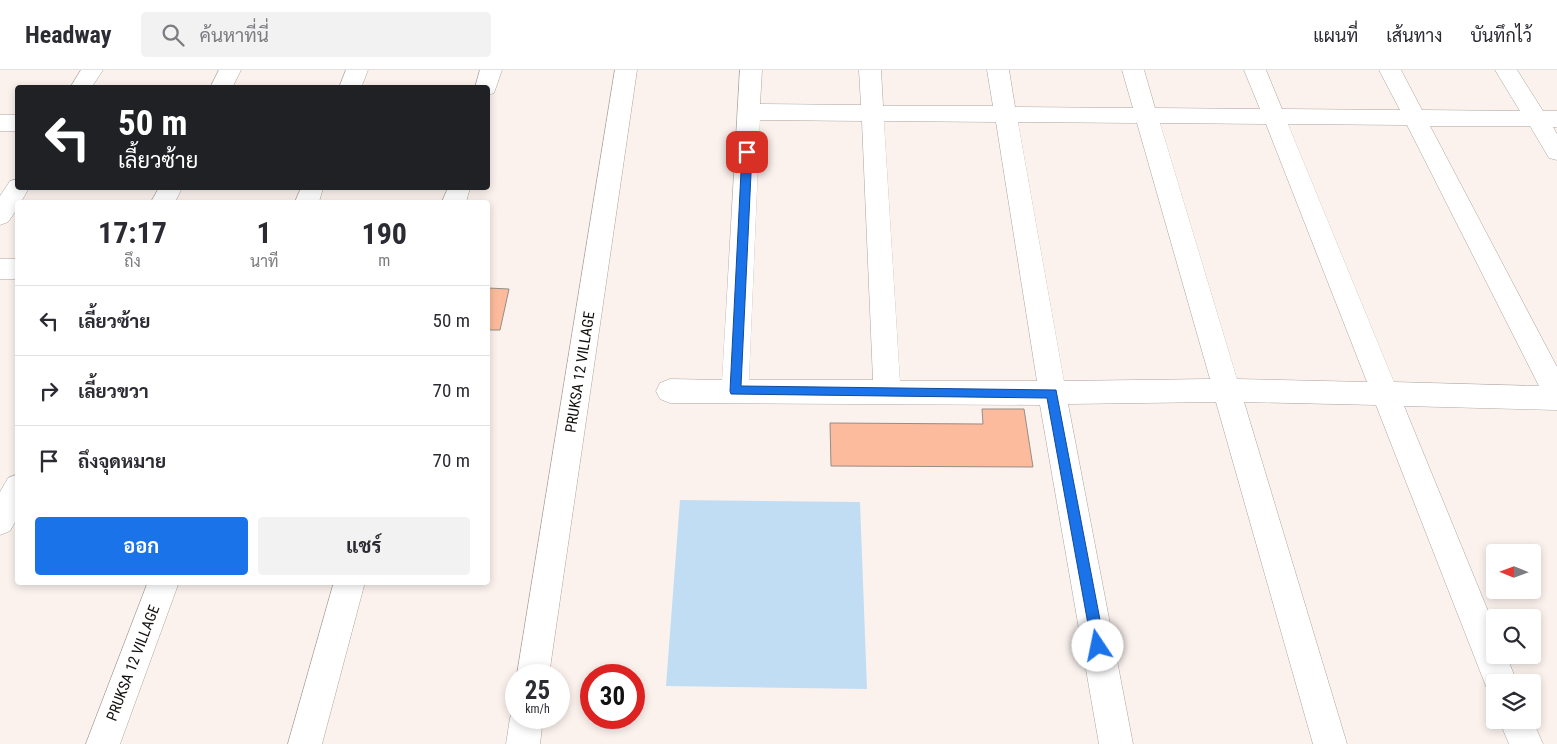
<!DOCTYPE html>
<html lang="th">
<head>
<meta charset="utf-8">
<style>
	:root { --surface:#fff; --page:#f2f2f3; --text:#2b2b33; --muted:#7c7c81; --line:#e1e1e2; --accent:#1a73e8 }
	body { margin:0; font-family:"Roboto Condensed",Sarabun,sans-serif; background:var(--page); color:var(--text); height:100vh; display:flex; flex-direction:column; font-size:19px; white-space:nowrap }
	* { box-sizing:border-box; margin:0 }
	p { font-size:16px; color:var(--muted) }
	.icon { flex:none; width:28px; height:28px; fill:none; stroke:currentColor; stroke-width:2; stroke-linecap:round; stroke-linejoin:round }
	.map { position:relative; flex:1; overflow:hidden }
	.side { position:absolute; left:15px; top:130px; width:475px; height:385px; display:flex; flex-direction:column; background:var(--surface); border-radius:5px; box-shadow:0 2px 8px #0003 }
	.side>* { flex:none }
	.guide { position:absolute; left:15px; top:15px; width:475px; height:105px; border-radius:5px; box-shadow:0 2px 8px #0003; background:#202124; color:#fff; overflow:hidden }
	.needle { width:32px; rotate:271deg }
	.tools { position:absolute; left:1486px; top:474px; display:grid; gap:10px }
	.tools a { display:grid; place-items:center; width:55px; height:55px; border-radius:5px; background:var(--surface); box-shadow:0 2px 8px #0003; font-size:25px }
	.speed { position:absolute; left:505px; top:594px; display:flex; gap:10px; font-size:25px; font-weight:700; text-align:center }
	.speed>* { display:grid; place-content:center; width:65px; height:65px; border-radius:50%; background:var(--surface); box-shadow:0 2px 8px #0003; line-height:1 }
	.speed small { font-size:12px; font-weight:400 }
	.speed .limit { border:8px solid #d22; background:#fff; color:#111 }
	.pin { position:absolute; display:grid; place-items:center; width:42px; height:42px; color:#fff; margin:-21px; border-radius:10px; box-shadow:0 2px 8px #0006 }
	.me { position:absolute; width:55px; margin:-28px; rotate:349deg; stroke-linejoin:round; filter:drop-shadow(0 0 4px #0008) }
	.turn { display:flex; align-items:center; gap:18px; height:105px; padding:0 20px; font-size:22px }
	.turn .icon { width:65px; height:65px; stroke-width:2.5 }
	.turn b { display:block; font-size:35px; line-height:42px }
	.eta { display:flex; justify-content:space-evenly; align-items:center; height:85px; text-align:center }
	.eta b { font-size:30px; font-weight:700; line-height:35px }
	.cta { display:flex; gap:10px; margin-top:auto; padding:10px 20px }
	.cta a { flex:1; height:58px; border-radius:5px; background:var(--accent); color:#fff; font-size:20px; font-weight:700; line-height:58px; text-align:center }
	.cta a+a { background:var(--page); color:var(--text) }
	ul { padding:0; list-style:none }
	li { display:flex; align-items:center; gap:15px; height:70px; padding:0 20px; border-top:1px solid var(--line) }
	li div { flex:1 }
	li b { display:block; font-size:19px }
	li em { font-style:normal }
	header { display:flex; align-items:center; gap:30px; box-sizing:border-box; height:70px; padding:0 25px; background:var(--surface); border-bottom:1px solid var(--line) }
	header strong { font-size:24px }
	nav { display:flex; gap:28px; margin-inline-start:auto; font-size:18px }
	.search { width:350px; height:45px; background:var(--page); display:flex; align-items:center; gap:12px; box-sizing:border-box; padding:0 18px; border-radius:5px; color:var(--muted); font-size:19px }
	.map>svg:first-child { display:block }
	.water { fill:#c1ddf4 }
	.building { fill:#fcbb9c; stroke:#958d89 }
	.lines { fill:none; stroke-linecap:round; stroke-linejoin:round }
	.minor-casing { stroke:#aca4a0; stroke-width:1 }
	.minor { fill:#fff; fill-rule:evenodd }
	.route { fill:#1a73e8; stroke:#114b97 }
	.labels { text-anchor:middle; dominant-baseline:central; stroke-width:4.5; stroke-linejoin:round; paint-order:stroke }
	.street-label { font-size:15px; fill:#120f0d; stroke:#fff }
</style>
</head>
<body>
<header>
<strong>Headway</strong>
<div class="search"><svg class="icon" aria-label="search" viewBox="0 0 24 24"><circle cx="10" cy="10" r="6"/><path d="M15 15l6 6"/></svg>ค้นหาที่นี่</div>
<nav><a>แผนที่</a><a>เส้นทาง</a><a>บันทึกไว้</a></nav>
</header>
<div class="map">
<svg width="1557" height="674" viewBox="0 0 1557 674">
	<rect width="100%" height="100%" fill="#fbf2ee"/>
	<!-- water -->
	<path class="water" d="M680,430L860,432L867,619L666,616Z"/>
	<!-- building -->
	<g class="building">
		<path d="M488,218L509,219L500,260H488Z"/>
		<path d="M982,339H1024L1033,397L831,396L830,353L983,354Z"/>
	</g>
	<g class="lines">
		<!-- minor casing -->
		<g class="minor-casing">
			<g id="minor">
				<path d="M81,0H103L91,18H70Z"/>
				<path d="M219,0H241L232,18H210Z"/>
				<path d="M346,0H368L361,18H339Z"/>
				<path d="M480,0H502L494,23L488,25V18H475Z"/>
				<path d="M615,0H637L549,605H517Z"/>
				<path d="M740,0H762L760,34L861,35L859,0H881L883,36H993L987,0H1009L1015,37L1133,38L1122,0H1144L1155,38L1260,39L1244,0H1266L1282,39L1400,40L1379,0H1401L1422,40L1520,41L1495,0H1517L1543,41H1557V57H1553L1557,64V90L1549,88L1530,56H1430L1557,297V340L1404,336L1495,558V585H1506L1517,612H1495V626L1489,624L1376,335L1244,332L1347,674H1313L1216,332L1068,334L1133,674H1099L1040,335L670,333L660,329L656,321L660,313L670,309L722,310ZM760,50L862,51L873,310H749ZM884,51L996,52L1037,311H900ZM1018,52L1137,53L1210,309L1064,311ZM1160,53L1266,54L1367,312L1237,309ZM1288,54L1407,55L1539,316L1394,312Z"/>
				<rect x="0" y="45" width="18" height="16"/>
				<path d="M18,109V118H29L21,132H18V138L8,152L0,155V126L10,111Z"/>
				<path d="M159,118H182L175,132H151Z"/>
				<path d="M301,118H323L319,132H295Z"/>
				<path d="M448,118H470L466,132H442Z"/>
				<rect x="0" y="189" width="18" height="20"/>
				<path d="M18,404V447L10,461L0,465V422L8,408Z"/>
				<path d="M148,512H179L120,674H86Z"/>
				<path d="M334,512H365L322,674H288Z"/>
				<path d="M515,636L516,648H543L540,674H506L510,648Z"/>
				<path d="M1532,649L1543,674H1509L1499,650Z"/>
			</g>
		</g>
		<!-- minor -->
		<use href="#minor" class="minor"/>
	</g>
	<!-- route -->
	<path class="route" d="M747,78L752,82L741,316L1056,320L1105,576L1103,581L1098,583L1094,581L1092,576L1047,328L731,324L730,321L742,82Z"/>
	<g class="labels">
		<!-- street labels -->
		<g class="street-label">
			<text transform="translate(580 302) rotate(-81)">PRUKSA 12 VILLAGE</text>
			<text transform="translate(133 593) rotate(-69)">PRUKSA 12 VILLAGE</text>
		</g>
	</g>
</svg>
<div class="tools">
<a><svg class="needle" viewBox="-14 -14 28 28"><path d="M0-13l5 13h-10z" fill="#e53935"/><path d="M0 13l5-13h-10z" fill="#7c7c81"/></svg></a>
<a><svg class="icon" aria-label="search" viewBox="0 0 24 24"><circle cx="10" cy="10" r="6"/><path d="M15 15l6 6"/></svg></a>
<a><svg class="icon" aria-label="layers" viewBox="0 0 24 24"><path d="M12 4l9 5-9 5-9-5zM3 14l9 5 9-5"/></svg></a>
</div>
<div class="speed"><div>25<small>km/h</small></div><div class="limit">30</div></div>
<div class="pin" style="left:747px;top:82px;background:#d93025"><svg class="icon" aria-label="arrive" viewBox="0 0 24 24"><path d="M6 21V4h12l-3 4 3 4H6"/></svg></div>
<svg class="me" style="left:1098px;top:576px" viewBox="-20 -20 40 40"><circle r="19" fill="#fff"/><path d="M0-13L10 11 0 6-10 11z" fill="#1a73e8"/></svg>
<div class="guide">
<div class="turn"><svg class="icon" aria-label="left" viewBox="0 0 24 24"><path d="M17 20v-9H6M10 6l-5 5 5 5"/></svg><div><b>50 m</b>เลี้ยวซ้าย</div></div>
</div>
<section class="side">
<div class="eta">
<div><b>17:17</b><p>ถึง</p></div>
<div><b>1</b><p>นาที</p></div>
<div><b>190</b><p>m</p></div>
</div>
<ul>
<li><svg class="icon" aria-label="left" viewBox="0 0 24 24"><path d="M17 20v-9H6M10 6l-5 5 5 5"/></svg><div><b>เลี้ยวซ้าย</b></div><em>50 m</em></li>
<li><svg class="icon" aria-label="right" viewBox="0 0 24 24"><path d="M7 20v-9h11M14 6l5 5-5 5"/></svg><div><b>เลี้ยวขวา</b></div><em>70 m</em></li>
<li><svg class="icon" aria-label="arrive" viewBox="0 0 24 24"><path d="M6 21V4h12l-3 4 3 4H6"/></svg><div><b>ถึงจุดหมาย</b></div><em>70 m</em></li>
</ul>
<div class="cta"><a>ออก</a><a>แชร์</a></div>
</section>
</div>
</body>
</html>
